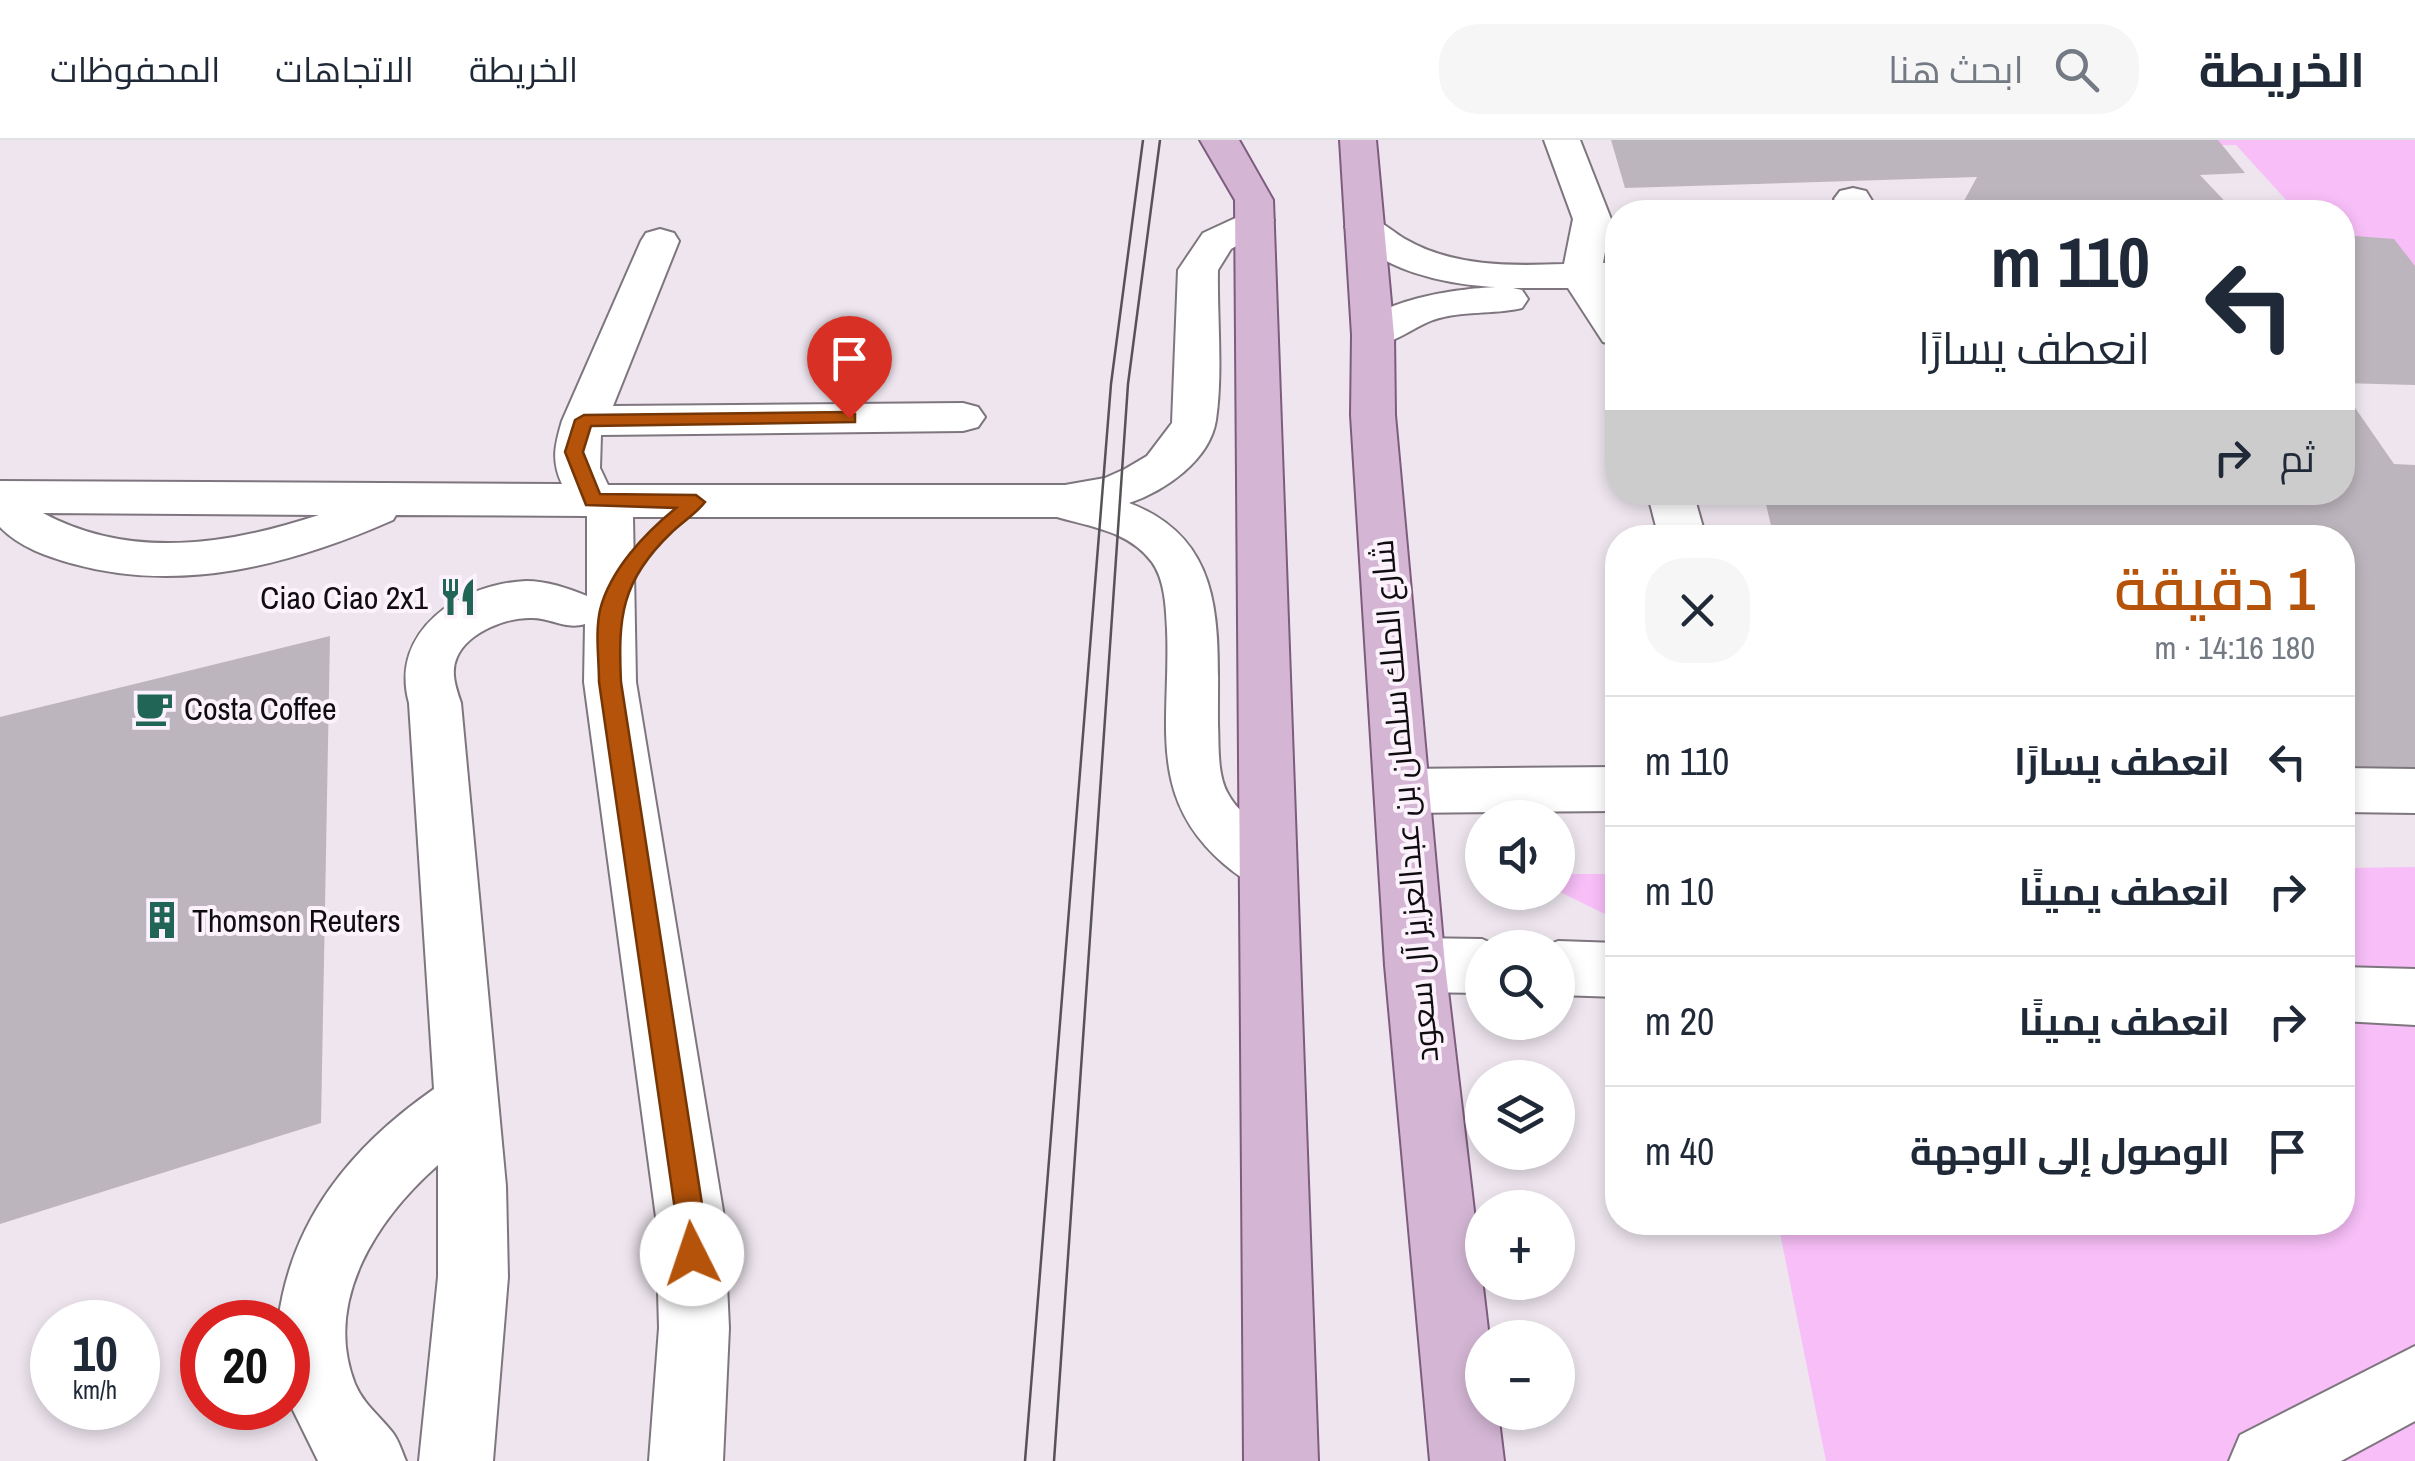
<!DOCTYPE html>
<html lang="ar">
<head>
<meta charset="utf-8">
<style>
	:root { --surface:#fff; --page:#f6f6f7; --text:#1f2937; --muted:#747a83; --line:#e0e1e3; --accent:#b45309 }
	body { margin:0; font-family:"Archivo Narrow",Cairo,sans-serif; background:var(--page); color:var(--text); direction:rtl; height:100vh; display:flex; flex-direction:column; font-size:38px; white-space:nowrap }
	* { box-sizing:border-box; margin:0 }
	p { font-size:32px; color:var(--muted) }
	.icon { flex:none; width:55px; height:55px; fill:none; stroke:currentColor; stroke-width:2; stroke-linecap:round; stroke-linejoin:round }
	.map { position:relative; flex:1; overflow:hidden; direction:ltr }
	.panel { position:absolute; left:1605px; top:385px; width:750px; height:710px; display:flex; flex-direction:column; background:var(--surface); border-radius:40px; box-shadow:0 5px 15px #0003; direction:rtl }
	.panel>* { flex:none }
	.top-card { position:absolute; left:1605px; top:60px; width:750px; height:305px; border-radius:40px; box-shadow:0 5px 15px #0003; direction:rtl; background:#fff; color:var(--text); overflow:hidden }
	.controls { position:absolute; left:1465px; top:660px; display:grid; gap:20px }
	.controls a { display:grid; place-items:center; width:110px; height:110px; border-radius:50%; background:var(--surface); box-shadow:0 5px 15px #0003; font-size:50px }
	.speed { position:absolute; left:30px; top:1160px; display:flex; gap:20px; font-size:50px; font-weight:700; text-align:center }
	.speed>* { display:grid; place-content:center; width:130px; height:130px; border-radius:50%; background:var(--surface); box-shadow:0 5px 15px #0003; line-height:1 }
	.speed small { font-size:25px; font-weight:400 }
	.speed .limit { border:15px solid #d22; background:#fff; color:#111 }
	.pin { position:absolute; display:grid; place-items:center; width:85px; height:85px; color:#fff; margin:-102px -42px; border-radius:50% 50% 50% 0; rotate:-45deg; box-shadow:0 0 10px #0007 }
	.pin .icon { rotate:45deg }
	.me { position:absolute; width:110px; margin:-55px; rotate:356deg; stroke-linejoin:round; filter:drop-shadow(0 0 8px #0008) }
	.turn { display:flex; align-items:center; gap:35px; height:210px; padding:0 40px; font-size:45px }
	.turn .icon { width:130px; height:130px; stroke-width:2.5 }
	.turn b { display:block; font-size:70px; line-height:85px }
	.then { display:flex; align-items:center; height:95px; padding:0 40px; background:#0003; gap:20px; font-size:38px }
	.round { display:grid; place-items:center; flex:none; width:105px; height:105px; border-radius:40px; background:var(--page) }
	.head { display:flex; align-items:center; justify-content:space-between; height:170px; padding:0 40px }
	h1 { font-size:60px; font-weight:600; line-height:75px; color:var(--accent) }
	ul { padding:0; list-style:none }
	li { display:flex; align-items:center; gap:30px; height:130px; padding:0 40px; border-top:2px solid var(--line) }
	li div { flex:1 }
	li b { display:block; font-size:38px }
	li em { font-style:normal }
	header { display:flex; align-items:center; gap:60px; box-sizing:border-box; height:140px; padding:0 50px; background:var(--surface); border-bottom:2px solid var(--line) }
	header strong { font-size:48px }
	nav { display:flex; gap:55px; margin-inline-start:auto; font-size:35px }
	.search { width:700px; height:90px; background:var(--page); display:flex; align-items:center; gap:25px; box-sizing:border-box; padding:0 35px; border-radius:40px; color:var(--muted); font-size:38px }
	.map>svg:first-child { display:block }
	.green { fill:#f7bef7 }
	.building { fill:#bdb5bd }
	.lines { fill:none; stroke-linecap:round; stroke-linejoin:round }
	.minor-casing { stroke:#7e767e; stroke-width:4 }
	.major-casing { stroke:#7d5c7d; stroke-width:4 }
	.minor { fill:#fff; fill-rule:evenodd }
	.major { fill:#d4b6d4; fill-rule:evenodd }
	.tram { stroke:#575257; stroke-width:2.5 }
	.route { fill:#b45309; stroke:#753606; stroke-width:2.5 }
	.labels { text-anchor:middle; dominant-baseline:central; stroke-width:8; stroke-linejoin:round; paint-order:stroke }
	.poi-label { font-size:32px; fill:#100d10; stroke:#fbf2fb; text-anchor:start }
	.street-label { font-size:32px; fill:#100d10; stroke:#fbf2fb }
</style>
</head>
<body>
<header>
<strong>الخريطة</strong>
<div class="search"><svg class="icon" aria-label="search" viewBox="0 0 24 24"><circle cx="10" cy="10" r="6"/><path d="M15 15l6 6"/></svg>ابحث هنا</div>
<nav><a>الخريطة</a><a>الاتجاهات</a><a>المحفوظات</a></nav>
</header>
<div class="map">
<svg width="2415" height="1321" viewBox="0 0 2415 1321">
	<rect width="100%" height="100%" fill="#eee5ee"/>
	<!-- green -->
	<g class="green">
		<path d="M2106,0H2415V204L2343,123L2342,72H2297L2236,5L2111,6Z"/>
		<path d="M2415,727V1321H1826L1778,1083L2342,1082L2343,728Z"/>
		<path d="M1558,734H1617V780L1558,751Z"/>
	</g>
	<!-- building -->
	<g class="building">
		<path d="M1611,0H2218L2245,33L2200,35L2235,72H1958L1977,37L1625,48Z"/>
		<path d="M2342,95L2394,99L2415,126V245L2342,243Z"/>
		<path d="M2342,249L2394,324L2415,325V637L2342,636V398H1774L1763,352H2342Z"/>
		<path d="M330,496L321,983L0,1084V577Z"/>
	</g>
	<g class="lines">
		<!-- minor casing -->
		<g class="minor-casing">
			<g id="minor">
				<path d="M1544,0H1580L1611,79L1603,123L1618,122V146H1607L1618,165V206L1603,202L1568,148H1513L1522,150L1528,159L1522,168C1493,175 1462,170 1433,180C1407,190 1387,211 1358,204L1352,195C1377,159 1455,149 1496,147C1447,145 1375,130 1345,87L1351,79C1376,73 1385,87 1405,99C1453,127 1511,126 1564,124L1573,79Z"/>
				<path d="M1853,48L1866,51L1879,72H1843L1834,59L1840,51Z"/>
				<path d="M1255,69L1268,72L1274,80L1268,88L1231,109L1218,130C1217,178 1223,232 1216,280C1210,320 1165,351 1129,363C1230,401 1217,494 1218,584C1219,605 1217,633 1227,652C1242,682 1279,694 1293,724L1285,741C1258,750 1245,742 1224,724C1145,656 1171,581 1167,489C1166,468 1165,440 1152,422C1129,391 1091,387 1057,377H633L636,542L724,1077L729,1188L723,1321H649L659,1188L656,1077L584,542L585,484C565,490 552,478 532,478C507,477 468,492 457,517C450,532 456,548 461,563L506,1046L508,1137L493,1321H419L438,1137V1025C379,1077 322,1160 355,1244C364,1265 380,1276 393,1293C399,1301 402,1312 406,1321H318L288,1260V1182H278C291,1080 351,1007 434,949L409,563C389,491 460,444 526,441C547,441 567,448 587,456V376L396,375L393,380C293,424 183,454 74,424C48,417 19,407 0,387V341L562,344C551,320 555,305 562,281L641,101L646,93L660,89L674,93L679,101L613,266L963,263L978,267L985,277L978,287L963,291L601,295L600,328L608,345H1065L1105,338L1125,329L1147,316L1172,283L1178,130L1203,93ZM43,373L319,375C228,405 130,420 43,373Z"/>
				<path d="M1647,352H1693L1706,398H1659Z"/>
				<path d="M1618,627V671L1402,673L1383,667L1375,651L1383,635L1402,629Z"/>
				<path d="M2342,628L2415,629V673L2342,672Z"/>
				<path d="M1415,798L1482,799L1503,808H1482V853L1415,852L1394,844L1385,825L1394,806Z"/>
				<path d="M1558,801L1618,803V857L1558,855V808H1541Z"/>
				<path d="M2342,827L2415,829V885L2342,881Z"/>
				<path d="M2415,1206V1281L2341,1321H2229L2240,1295Z"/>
			</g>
		</g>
		<!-- major casing -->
		<g class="major-casing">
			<g id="major">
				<path d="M1200,0H1239L1273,60L1318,1321H1244L1235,60Z"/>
				<path d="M1340,0H1376L1394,195L1395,275L1445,825L1489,1198H1482V1272H1498L1504,1321H1430L1385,825L1351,275L1352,195Z"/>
			</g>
		</g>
		<!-- minor -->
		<use href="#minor" class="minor"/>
		<!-- major -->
		<use href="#major" class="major"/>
		<!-- tram -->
		<g class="tram">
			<path d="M1025,1321L1111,244L1143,0"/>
			<path d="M1054,1321L1128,244L1160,0"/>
		</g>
	</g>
	<!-- route -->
	<path class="route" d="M849,272L855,274V282L591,286L583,312L600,354L696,355L705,362C696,374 682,382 671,393C621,441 618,477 621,542L704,1077L706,1114L702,1124L692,1128L681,1124L677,1114L676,1077L599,542C599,519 595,493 600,470C610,430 645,393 676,368L586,365L565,312L575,280L584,275Z"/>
	<!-- icons -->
	<defs>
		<g id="restaurant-bare" transform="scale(3)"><path d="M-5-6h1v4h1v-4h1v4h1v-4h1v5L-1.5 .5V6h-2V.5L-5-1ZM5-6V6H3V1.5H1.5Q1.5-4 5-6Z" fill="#216557" stroke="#fbf2fb" stroke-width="2.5" paint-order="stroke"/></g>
		<g id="cafe-bare" transform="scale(3)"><path d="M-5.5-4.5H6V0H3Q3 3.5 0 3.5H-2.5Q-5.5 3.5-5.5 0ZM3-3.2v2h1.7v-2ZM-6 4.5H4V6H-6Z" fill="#216557" stroke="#fbf2fb" stroke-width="2.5" paint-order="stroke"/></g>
		<g id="building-bare" transform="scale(3)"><path d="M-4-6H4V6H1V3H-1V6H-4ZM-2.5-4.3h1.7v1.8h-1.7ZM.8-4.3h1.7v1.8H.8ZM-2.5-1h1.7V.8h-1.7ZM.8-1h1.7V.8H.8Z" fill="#216557" stroke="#fbf2fb" stroke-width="2.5" paint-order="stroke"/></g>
	</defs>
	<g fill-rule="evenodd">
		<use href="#restaurant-bare" x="458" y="457"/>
		<use href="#cafe-bare" x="154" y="568"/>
		<use href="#building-bare" x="162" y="780"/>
	</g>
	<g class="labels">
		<!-- poi labels -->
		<g class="poi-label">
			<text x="428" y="457" text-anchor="end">Ciao Ciao 2x1</text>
			<text x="184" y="568">Costa Coffee</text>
			<text x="192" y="780">Thomson Reuters</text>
		</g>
		<!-- street labels -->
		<g class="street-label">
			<text transform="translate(1404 661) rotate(-95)">شارع الملك سلمان بن عبدالعزيز آل سعود</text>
		</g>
	</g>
</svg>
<div class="controls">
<a><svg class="icon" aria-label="sound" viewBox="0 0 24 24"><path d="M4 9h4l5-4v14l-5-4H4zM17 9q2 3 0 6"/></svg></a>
<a><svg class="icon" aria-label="search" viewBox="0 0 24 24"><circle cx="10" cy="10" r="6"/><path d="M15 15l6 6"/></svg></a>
<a><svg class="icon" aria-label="layers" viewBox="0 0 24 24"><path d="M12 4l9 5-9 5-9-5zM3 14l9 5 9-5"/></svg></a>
<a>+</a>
<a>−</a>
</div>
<div class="speed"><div>10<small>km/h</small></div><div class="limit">20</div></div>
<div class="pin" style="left:849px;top:278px;background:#d93025"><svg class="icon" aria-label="arrive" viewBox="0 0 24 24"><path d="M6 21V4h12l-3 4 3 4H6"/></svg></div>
<svg class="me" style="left:692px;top:1114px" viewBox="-20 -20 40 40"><circle r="19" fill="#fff"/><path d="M0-13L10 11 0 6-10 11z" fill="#b45309"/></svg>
<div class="top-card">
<div class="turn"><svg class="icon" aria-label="left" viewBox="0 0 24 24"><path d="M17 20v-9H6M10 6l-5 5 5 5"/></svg><div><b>110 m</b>انعطف يسارًا</div></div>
<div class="then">ثم<svg class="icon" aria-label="right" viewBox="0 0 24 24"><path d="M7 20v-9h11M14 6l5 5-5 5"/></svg></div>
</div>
<section class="panel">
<div class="head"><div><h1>1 دقيقة</h1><p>180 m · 14:16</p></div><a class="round"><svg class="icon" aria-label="close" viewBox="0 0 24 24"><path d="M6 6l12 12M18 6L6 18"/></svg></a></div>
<ul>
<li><svg class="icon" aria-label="left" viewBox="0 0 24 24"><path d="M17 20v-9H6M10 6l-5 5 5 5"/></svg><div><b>انعطف يسارًا</b></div><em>110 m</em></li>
<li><svg class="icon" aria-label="right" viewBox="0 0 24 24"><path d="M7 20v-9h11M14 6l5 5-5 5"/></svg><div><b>انعطف يمينًا</b></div><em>10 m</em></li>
<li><svg class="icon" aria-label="right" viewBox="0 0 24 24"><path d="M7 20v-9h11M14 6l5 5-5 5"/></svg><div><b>انعطف يمينًا</b></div><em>20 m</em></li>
<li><svg class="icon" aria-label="arrive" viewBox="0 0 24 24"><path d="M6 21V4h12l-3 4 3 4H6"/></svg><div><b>الوصول إلى الوجهة</b></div><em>40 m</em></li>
</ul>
</section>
</div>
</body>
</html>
